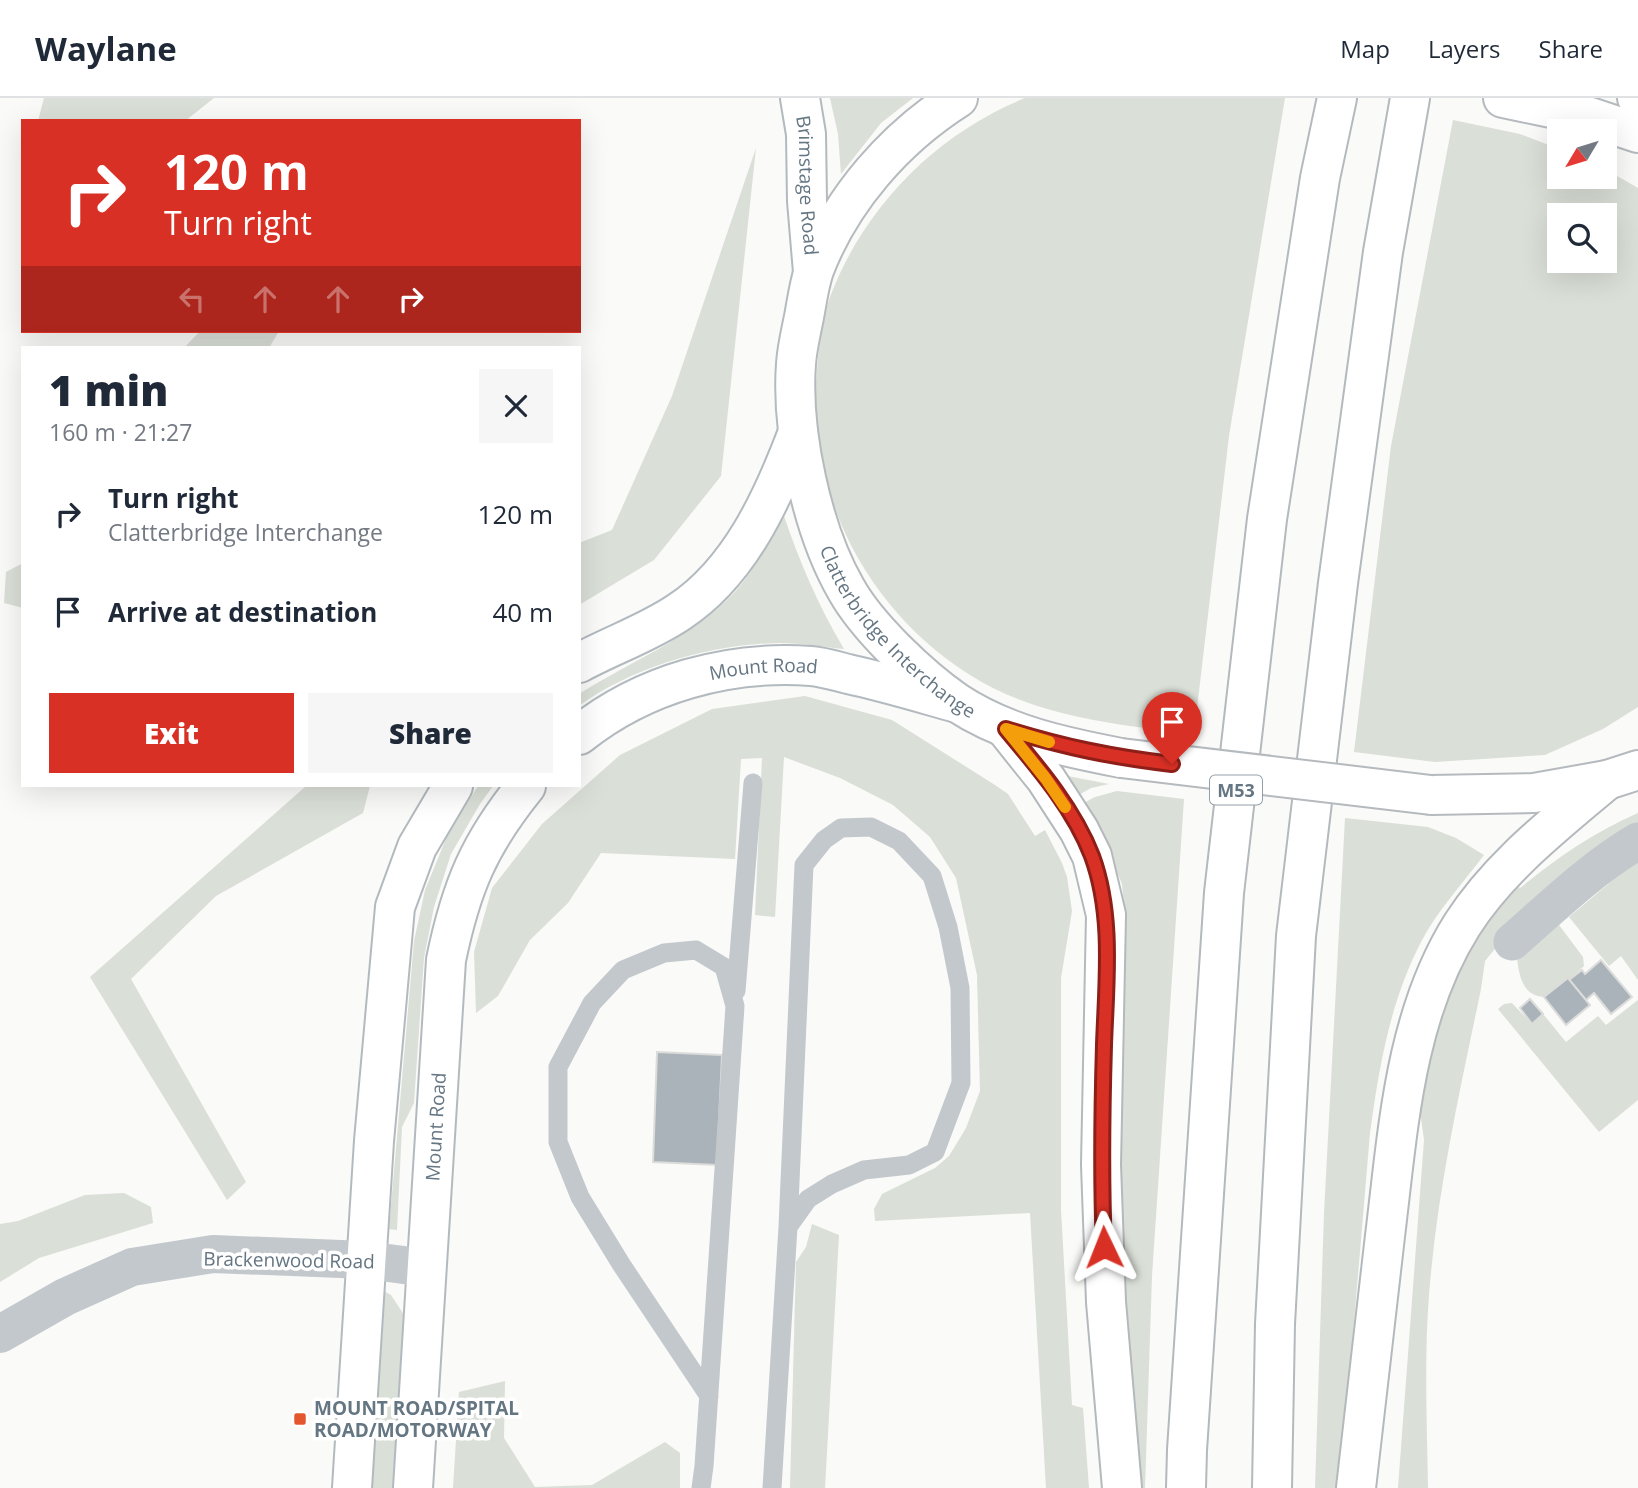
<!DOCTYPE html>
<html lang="en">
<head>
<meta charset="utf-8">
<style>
	:root { --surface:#fff; --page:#f6f6f7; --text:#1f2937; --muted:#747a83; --line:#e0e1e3; --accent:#d93025 }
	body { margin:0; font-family:"Open Sans",sans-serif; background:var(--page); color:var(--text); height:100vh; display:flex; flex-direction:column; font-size:26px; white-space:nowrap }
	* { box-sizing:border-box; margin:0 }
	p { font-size:23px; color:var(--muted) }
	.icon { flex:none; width:38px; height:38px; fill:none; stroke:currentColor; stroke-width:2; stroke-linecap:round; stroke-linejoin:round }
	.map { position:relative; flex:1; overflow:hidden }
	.details { position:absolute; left:21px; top:248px; width:560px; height:441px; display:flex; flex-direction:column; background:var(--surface); border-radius:0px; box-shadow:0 7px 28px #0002 }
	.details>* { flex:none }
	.top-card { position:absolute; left:21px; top:21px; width:560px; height:214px; border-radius:0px; box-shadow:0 7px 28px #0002; background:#d93025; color:#fff; overflow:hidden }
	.needle { width:46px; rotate:232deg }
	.controls { position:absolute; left:1547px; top:21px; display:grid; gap:14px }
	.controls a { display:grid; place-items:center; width:70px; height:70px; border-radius:0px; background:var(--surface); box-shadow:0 7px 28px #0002; font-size:35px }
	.pin { position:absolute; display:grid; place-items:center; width:60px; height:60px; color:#fff; margin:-72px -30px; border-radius:50% 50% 50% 0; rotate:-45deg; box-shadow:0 0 7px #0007 }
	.pin .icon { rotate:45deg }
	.me { position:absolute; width:77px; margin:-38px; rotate:358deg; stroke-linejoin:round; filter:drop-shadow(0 0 5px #0008) }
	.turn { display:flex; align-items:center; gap:24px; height:147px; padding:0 28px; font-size:32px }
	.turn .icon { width:91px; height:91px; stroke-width:2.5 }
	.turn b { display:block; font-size:49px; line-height:60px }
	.lanes { display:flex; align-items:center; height:66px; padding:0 28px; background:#0003; justify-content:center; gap:35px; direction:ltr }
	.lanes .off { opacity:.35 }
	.round { display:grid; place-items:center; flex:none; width:74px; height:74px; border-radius:0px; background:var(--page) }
	.head { display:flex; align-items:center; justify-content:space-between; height:119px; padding:0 28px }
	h1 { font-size:42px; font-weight:800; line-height:52px }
	.cta { display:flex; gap:14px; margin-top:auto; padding:14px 28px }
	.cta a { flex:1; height:80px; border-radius:0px; background:var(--accent); color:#fff; font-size:28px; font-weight:800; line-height:80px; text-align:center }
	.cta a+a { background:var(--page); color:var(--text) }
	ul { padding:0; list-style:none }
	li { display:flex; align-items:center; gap:21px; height:98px; padding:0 28px }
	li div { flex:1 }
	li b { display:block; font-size:26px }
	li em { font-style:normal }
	header { display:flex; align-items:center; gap:42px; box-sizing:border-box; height:98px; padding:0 35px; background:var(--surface); border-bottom:2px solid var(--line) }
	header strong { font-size:33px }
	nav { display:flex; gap:38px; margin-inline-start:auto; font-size:24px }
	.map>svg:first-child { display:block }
	.green { fill:#dadfd7; fill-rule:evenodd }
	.building { fill:#aab3b9; stroke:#dcdcda; stroke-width:2 }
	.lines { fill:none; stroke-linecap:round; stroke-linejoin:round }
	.secondary-casing { stroke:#b3babf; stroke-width:42 }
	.primary-casing { stroke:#b5babe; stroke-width:42 }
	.motorway-casing { stroke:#b4b9bd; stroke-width:42 }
	.service { stroke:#c3c8cc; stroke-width:19 }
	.minor { stroke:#c3c8cc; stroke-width:37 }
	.tertiary { stroke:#c3c8cc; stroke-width:38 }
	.secondary { stroke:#fff; stroke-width:38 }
	.primary { stroke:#fff; stroke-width:38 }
	.motorway { stroke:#fff; stroke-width:38 }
	.primary-bridge-casing { stroke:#b5babe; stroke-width:42; stroke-linecap:butt }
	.primary-bridge { stroke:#fff; stroke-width:38 }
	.route-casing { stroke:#8d1f18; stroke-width:18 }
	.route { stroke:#d93025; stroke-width:12 }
	.slow { stroke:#f59e0b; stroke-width:12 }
	.poi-dot { fill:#e4572e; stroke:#fff; stroke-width:2.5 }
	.labels { text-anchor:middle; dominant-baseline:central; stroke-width:7; stroke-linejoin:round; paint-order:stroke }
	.shield { fill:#fff; stroke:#939fa8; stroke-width:2 }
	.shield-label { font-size:18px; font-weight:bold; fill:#657683 }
	.street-label { font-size:19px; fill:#657683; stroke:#fff }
	.poi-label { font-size:19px; font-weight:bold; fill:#657683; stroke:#fff; text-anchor:start }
</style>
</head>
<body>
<header>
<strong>Waylane</strong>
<nav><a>Map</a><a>Layers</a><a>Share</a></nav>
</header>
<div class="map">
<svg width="1638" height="1390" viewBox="0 0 1638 1390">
	<rect width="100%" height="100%" fill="#fafaf8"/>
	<!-- green -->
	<g class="green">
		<path d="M44,0H214L185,23H38Z"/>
		<path d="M830,0H913L881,25L841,76L838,36Z"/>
		<path d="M1025,0H1285L1229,338L1194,636C1118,627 1036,619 970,577C867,512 805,394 817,272C819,247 822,222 830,199C864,109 936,36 1025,0Z"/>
		<path d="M1453,22L1520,36L1559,51V79H1605V71L1638,90V609L1603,631L1545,657L1435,664L1354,654L1391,348ZM1559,117H1605V163H1559Z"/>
		<path d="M756,50L721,378L654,462L579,507V445L612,432L672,298Z"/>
		<path d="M200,233H279L269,250H184Z"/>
		<path d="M783,415C799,463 818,507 844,551C823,549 801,545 780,545C713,546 634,568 579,608V596C631,563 689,541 732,497C755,473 768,443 783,415Z"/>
		<path d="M23,465V510L4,505L6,474Z"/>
		<path d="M805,598L892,622L995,687L1008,696L1035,738L1045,732L1062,765L1067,779L1072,813L1061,880V1112L1072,1307L1083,1310L1089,1390H1046L1030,1115L875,1123L874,1111L882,1096L935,1070L949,1058L966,1030L980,993L977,877L956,780L930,739L893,707L840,680L784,659L775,819L755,817L762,660L741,661L735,761L601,755L568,805L530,842L498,898L476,915L474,854L492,790L542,726L620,657L712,611Z"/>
		<path d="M1057,676L1109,686L1091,690L1075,699Z"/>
		<path d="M306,688H370L363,715L216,798L131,881L246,1084L227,1102L90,879Z"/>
		<path d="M478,688H493L480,706L451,756L434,809L424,860L414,1005L402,1029L397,1132L389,1131L414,843L425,792L448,736Z"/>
		<path d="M1117,693L1184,701L1152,1178L1145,1390H1135L1116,1097L1125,819L1122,786L1111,760L1080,707L1095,699Z"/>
		<path d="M1638,715V731L1503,841L1485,863L1481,891C1460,992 1437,1093 1429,1197C1424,1261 1427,1326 1428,1390H1398L1424,1042L1420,1013L1412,994L1446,877L1513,785L1520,790C1557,760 1594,734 1638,715Z"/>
		<path d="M1345,720L1428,729L1456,740L1484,757C1463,785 1437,813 1421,844C1390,904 1379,969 1370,1035L1340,1390H1315L1324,1115Z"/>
		<path d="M1638,761V882L1621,858L1609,868L1569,819Z"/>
		<path d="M1559,827L1583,859L1584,868L1569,882L1567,880L1544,899C1523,898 1519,878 1517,860Z"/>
		<path d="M1638,902V1002L1599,1034L1498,911L1504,906L1512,905L1532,926L1543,916L1566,944L1598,918L1606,927Z"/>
		<path d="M124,1095L151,1109L153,1125L39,1160L0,1184V1126L18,1123L85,1097Z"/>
		<path d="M812,1126L839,1137L825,1390H790L796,1164L806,1149Z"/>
		<path d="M382,1192L391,1197L406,1220L394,1390H366Z"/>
		<path d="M505,1283L504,1340L535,1389L592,1387L665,1344L680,1355V1390H453L459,1294Z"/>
	</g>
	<!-- building -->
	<g class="building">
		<path d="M1601,862L1632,899L1611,916L1594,895L1586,902L1569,882L1582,872L1585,876Z"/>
		<path d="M1568,880L1590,907L1566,927L1544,899Z"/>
		<path d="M1530,901L1543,916L1532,926L1520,910Z"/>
		<path d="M657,954L722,957L717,1067L653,1064Z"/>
	</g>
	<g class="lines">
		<!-- secondary casing -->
		<g class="secondary-casing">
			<g id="secondary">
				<path id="s1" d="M800,0L806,36L807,103L813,174"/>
				<path d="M579,565C612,547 648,535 679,514C740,474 773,400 798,334"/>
				<path id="s2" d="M579,637C644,585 729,562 811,568C823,569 836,573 848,576C885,584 921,595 957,605"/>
				<path d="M352,1390L374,1043L395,809L417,749L453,688"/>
				<path id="s3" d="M413,1390L446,862C461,789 479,746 526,688"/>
			</g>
		</g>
		<!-- primary casing -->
		<g class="primary-casing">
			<g id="primary">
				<path id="s4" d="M958,0C895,40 841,101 814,172C809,187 807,203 804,219C801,234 797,250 796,266C791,334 812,432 846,491C867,529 920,579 956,604C1006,637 1064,649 1121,660"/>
				<path d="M1503,0L1584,17L1638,35"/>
				<path d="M1431,697L1534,695L1607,682L1638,672"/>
			</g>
		</g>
		<!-- motorway casing -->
		<g class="motorway-casing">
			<g id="motorway">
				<path d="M1637,0L1638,2"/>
				<path d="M1006,631L1046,681L1079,732L1092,758L1106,817L1101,1067L1106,1204L1122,1390"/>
				<path d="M1186,1390L1187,1352L1224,795L1267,421L1320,80L1337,0"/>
				<path d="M1272,1390L1275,1226L1296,838L1338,485L1383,154L1410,0"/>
				<path d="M1356,1390C1366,1306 1376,1222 1385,1138C1398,1033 1404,919 1462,827C1499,769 1555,726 1607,682"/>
			</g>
		</g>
		<!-- service -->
		<g class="service">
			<path d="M736,893L753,685"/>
			<path d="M701,1390L704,1368L735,908L724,869L696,852L664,855L623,872L592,905L558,969V1044L580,1099L621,1166L709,1298"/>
			<path d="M772,1390L788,1129L804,767L824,742L841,730L871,729L899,743L932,778L948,829L960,890L961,985L935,1054L909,1067L864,1072L832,1086L808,1101L788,1129"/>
		</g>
		<!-- minor -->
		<path class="minor" d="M1512,844C1552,809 1592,770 1638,743"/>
		<!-- tertiary -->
		<path class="tertiary" d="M0,1236L65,1199L132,1169L213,1156L366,1162L426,1170"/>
		<!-- secondary -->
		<use href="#secondary" class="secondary"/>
		<!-- primary -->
		<use href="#primary" class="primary"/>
		<!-- motorway -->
		<use href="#motorway" class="motorway"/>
		<!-- primary-bridge casing -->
		<g class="primary-bridge-casing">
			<path id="primary-bridge" d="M1121,660L1431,697"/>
		</g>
		<!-- primary-bridge -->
		<use href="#primary-bridge" class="primary-bridge"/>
	</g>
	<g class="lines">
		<!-- route casing -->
		<g class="route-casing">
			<path id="route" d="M1104,1149C1101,1081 1102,1015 1104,947C1106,885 1114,818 1092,758C1074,711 1038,669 1006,631C1064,649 1112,659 1172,666"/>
		</g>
		<!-- route -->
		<use href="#route" class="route"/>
		<!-- slow -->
		<path class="slow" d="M1049,644L1006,631L1046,681L1065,709"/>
	</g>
	<!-- markers -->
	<rect class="poi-dot" x="293" y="1314" width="14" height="14" rx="3.5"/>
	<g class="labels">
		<!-- shield labels -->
		<rect class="shield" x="1210" y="677.5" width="52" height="29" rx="5"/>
		<g class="shield-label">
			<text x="1236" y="692">M53</text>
		</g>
		<!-- street labels -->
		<g class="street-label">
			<text stroke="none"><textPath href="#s1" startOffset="88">Brimstage Road</textPath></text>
			<text stroke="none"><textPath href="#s4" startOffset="623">Clatterbridge Interchange</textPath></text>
			<text stroke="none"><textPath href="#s2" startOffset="200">Mount Road</textPath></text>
			<text stroke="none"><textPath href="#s3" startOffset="362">Mount Road</textPath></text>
			<text transform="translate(289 1162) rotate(1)">Brackenwood Road</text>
		</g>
		<!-- poi labels -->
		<g class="poi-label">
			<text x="314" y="1310">MOUNT ROAD/SPITAL<tspan x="314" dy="22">ROAD/MOTORWAY</tspan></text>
		</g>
	</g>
</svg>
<div class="controls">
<a><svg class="needle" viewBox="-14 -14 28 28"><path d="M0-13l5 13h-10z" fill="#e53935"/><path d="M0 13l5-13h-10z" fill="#747a83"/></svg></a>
<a><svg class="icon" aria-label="search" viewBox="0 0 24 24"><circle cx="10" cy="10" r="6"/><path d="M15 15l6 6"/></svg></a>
</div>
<div class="pin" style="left:1172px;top:666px;background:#d93025"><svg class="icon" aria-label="arrive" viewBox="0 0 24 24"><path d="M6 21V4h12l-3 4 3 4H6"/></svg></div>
<svg class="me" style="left:1104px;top:1149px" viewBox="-20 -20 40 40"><path d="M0-17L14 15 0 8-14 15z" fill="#d93025" stroke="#fff" stroke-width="4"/></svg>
<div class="top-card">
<div class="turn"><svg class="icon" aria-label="right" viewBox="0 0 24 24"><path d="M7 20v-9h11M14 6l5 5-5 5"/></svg><div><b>120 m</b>Turn right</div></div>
<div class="lanes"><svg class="icon off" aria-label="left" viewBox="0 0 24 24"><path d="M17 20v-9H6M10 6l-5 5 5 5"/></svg><svg class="icon off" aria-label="ahead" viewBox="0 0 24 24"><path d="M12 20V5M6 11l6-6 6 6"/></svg><svg class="icon off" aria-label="ahead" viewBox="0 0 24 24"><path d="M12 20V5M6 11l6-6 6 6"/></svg><svg class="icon" aria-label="right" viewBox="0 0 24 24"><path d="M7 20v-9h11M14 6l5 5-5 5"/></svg></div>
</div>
<section class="details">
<div class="head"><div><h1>1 min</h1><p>160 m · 21:27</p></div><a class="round"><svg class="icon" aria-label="close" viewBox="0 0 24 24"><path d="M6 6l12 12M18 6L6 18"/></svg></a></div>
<ul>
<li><svg class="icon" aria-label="right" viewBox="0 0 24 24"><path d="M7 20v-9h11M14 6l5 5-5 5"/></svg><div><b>Turn right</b><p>Clatterbridge Interchange</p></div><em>120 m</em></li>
<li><svg class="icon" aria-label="arrive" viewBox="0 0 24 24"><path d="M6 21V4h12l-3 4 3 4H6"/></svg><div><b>Arrive at destination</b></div><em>40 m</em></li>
</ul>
<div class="cta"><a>Exit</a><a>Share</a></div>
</section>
</div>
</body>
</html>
